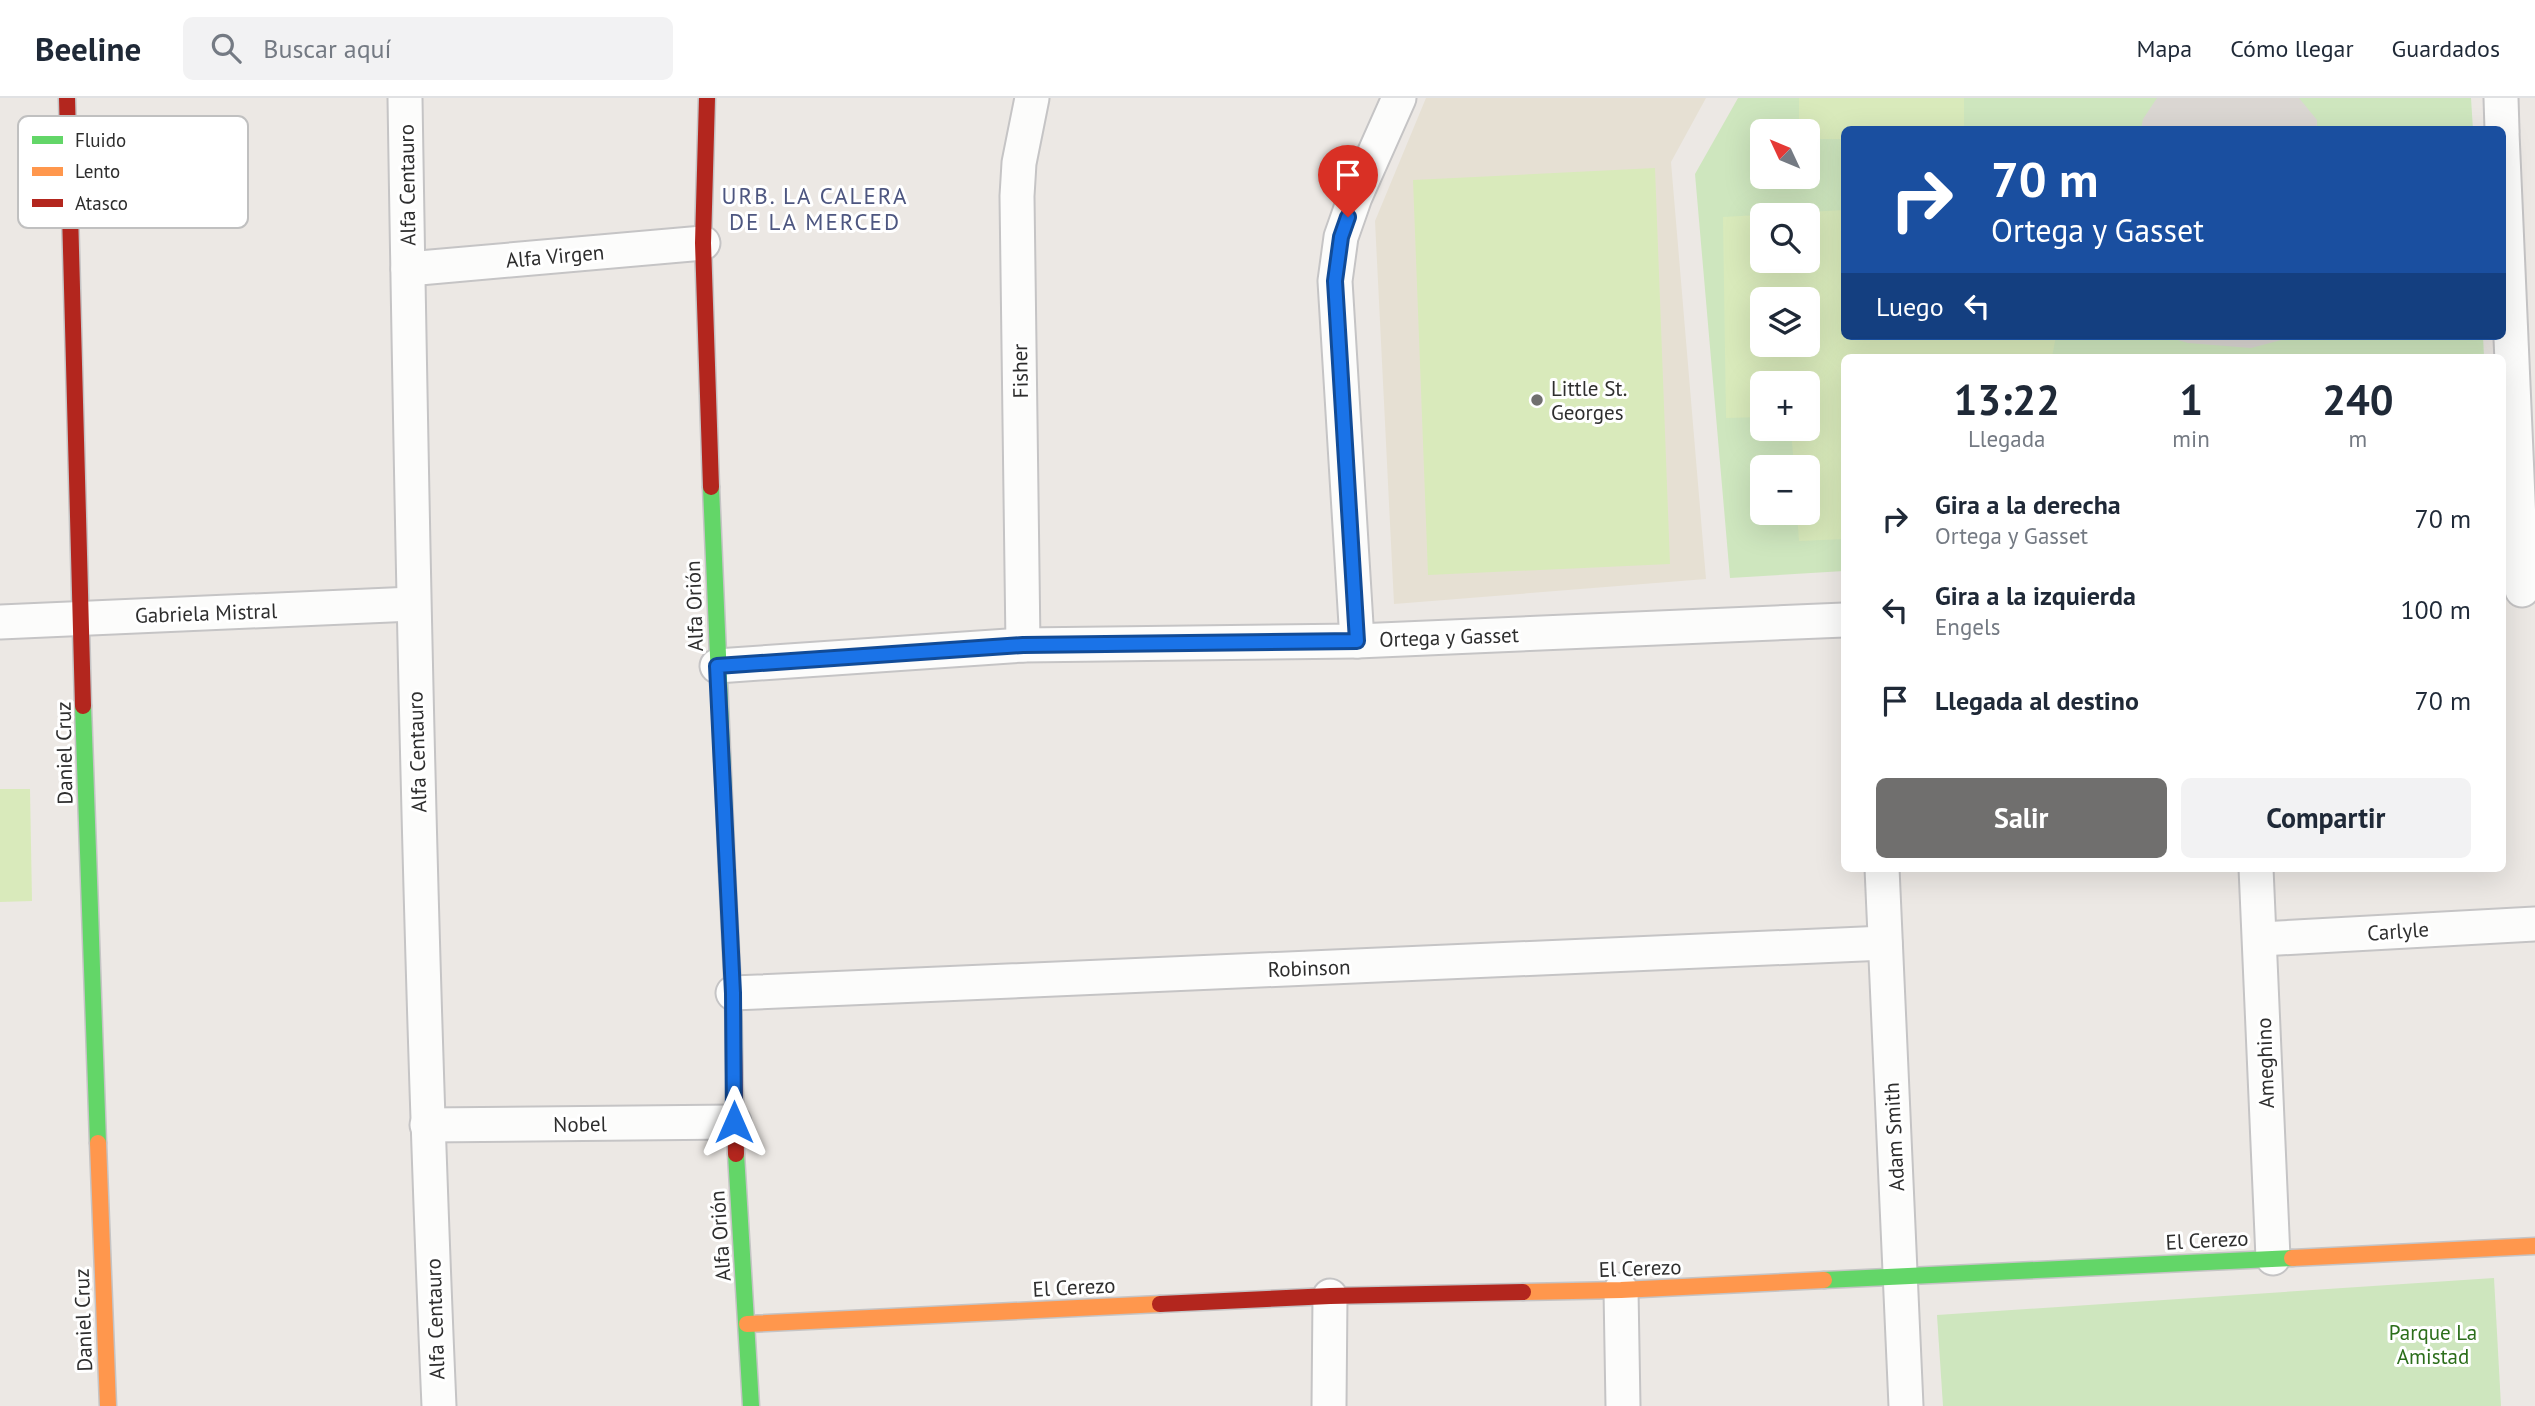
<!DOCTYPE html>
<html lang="es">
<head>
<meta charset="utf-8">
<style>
	:root { --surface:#fff; --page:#f2f2f3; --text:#1f2937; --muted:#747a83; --line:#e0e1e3; --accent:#706f6e }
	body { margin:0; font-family:"PT Sans",sans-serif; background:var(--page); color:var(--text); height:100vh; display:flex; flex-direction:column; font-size:26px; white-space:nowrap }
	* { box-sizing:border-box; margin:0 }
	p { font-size:23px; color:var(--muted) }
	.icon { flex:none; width:38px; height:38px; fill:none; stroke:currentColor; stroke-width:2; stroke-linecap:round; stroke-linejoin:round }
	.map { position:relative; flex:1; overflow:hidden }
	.side { position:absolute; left:1841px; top:256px; width:665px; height:518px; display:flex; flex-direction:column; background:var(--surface); border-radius:10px; box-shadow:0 7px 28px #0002 }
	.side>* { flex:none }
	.hud { position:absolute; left:1841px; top:28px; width:665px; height:214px; border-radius:10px; box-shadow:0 7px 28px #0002; background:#1a4fa0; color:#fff; overflow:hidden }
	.needle { width:46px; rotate:314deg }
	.buttons { position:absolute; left:1750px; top:21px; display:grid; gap:14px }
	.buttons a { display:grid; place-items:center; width:70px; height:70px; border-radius:10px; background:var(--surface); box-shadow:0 7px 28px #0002; font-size:35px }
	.pin { position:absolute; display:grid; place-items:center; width:60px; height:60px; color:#fff; margin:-72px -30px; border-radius:50% 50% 50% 0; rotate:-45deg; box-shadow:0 0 7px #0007 }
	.pin .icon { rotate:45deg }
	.me { position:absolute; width:77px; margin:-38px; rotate:0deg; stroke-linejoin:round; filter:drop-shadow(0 0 5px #0008) }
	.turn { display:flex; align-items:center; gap:24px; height:147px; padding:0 35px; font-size:32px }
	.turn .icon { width:91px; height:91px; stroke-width:2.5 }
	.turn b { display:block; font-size:49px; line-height:60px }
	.then { display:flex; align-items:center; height:66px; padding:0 35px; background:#0003; gap:14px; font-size:26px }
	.eta { display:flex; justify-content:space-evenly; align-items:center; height:119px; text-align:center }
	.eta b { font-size:42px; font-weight:800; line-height:49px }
	.cta { display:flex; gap:14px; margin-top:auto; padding:14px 35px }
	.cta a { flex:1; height:80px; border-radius:10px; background:var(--accent); color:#fff; font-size:28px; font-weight:800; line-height:80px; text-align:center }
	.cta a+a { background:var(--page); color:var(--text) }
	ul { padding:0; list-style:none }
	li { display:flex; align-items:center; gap:21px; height:91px; padding:0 35px }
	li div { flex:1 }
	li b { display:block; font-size:26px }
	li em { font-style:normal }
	header { display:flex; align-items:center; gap:42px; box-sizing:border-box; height:98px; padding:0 35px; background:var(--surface); border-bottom:2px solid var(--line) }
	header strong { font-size:33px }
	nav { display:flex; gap:38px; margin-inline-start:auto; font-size:24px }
	.search { width:490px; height:63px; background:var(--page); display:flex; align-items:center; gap:18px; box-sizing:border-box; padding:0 24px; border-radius:10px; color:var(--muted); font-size:26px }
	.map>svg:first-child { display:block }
	.education { fill:#e6e0d3 }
	.green { fill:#cee6be; fill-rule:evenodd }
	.pitch { fill:#d9eabb; fill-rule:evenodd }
	.plaza { fill:#dad6d2 }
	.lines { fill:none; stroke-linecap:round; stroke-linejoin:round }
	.street-casing { stroke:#c5c4c5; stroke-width:37 }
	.fast-casing { stroke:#c5c4c5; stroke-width:19 }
	.slow-casing { stroke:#c5c4c5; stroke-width:19 }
	.jam-casing { stroke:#c5c4c5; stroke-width:19 }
	.street { stroke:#fcfcfb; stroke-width:33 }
	.fast { stroke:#63d668; stroke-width:16 }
	.slow { stroke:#ff974d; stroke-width:16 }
	.jam { stroke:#b3261e; stroke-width:16 }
	.route-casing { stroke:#114b97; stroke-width:18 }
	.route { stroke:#1a73e8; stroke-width:12 }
	.poi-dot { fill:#706f6e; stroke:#fff; stroke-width:2.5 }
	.labels { text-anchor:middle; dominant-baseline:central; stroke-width:6; stroke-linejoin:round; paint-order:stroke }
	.street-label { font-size:21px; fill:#2e2e2e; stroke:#fff }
	.poi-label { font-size:21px; fill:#2e2e2e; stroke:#fff; text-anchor:start }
	.park-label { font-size:21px; fill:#2c6e1b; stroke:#fff }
	.neighbourhood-label { font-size:23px; letter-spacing:2px; fill:#4d5680; stroke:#fff }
	.key { fill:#fff; stroke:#c0c0c0; stroke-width:2 }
	.key-label { font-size:19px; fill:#2e2e2e }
</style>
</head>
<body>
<header>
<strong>Beeline</strong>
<div class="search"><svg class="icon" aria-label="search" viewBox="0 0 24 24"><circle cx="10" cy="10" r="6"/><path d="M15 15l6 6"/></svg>Buscar aquí</div>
<nav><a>Mapa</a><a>Cómo llegar</a><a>Guardados</a></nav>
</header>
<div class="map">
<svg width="2535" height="1308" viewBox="0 0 2535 1308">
	<rect width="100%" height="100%" fill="#ece8e4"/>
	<!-- education -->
	<path class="education" d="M1426,0H1706L1671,64L1706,481L1394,506L1375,123Z"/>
	<!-- green -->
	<g class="green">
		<path d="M1738,0H2471L2473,32H1844V238H2483L2484,259H1844V473L1730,480L1695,76ZM1762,33H1808V79H1762ZM1762,117H1808V163H1762ZM1762,201H1808V247H1762ZM1762,285H1808V331H1762ZM1762,369H1808V415H1762Z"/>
		<path d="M2494,1180L2501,1308H1943L1937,1217Z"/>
	</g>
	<!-- pitch -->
	<g class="pitch">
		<path d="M1799,0H1964V31L1844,32V41H1808V33H1799Z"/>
		<path d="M1655,70L1670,466L1428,477L1413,82Z"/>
		<path d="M1844,112V238H2056L2052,259H1844V441L1799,443L1797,415H1808V369H1794L1791,331H1808V285H1762V319L1726,320L1723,119ZM1762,117H1808V163H1762ZM1762,201H1808V247H1762Z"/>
		<path d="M0,691H30L32,803L0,804Z"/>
	</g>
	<!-- plaza -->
	<g class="plaza">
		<path d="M2157,0H2299L2317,22V31H2141L2143,21Z"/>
		<path d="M2164,238H2297L2251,250L2188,245Z"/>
	</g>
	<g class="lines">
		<!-- street casing -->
		<g class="street-casing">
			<g id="street">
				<path d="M405,0C412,436 420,872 439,1308"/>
				<path d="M2501,0L2502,32"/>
				<path d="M2502,35L2522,492"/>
				<path d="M408,171L703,145"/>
				<path d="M0,524L413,506"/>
				<path d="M1357,543L1335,183L1341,139L1355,99L1399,0"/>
				<path d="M1023,547L1017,98L1019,65L1032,0"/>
				<path d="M717,568L1023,547L1357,543L1844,522"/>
				<path d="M1882,770L1906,1308"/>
				<path d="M2256,770L2273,1160"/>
				<path d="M2261,841L2535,826"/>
				<path d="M733,895L1885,845"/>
				<path d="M427,1027L734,1024"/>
				<path d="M1621,1192L1623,1308"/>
				<path d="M1329,1308L1330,1198"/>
			</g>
		</g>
		<!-- fast casing -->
		<g class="fast-casing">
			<g id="fast">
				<path d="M711,389L727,773"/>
				<path d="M83,608L98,1045"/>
				<path d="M736,1056L751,1308"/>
				<path d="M1824,1182L2292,1160"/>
			</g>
		</g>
		<!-- slow casing -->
		<g class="slow-casing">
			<g id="slow">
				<path d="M98,1045L108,1308"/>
				<path d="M2292,1160L2535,1148"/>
				<path d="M1523,1194L1621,1192L1824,1182"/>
				<path d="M747,1226L1160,1206"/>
			</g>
		</g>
		<!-- jam casing -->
		<g class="jam-casing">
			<g id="jam">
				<path d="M67,0L83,608"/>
				<path d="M707,0L703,145L711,389"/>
				<path d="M727,773L733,895L736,1056"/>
				<path d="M1160,1206L1330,1198L1523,1194"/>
			</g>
		</g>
		<!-- street -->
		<use href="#street" class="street"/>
		<!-- fast -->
		<use href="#fast" class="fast"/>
		<!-- slow -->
		<use href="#slow" class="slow"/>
		<!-- jam -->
		<use href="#jam" class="jam"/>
	</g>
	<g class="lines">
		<!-- route casing -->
		<g class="route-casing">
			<path id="route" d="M734,1024L733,895L717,568L1023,547L1357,543L1335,183L1341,139L1348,119"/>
		</g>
		<!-- route -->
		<use href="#route" class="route"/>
	</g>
	<!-- markers -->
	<circle class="poi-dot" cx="1537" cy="302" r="7"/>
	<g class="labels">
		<!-- street labels -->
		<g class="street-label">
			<text transform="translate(407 87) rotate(-91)">Alfa Centauro</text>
			<text transform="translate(555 158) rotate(-5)">Alfa Virgen</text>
			<text transform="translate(1020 273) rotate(-91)">Fisher</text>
			<text transform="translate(694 508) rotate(-92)">Alfa Orión</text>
			<text transform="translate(206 515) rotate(-2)">Gabriela Mistral</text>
			<text transform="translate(1449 539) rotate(-2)">Ortega y Gasset</text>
			<text transform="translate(417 654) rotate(-92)">Alfa Centauro</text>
			<text transform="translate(64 655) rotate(-91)">Daniel Cruz</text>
			<text transform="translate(2398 833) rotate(-4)">Carlyle</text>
			<text transform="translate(1309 870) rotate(-2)">Robinson</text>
			<text transform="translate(2265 965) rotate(-92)">Ameghino</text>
			<text transform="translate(580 1026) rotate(-1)">Nobel</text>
			<text transform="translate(1894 1039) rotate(-93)">Adam Smith</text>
			<text transform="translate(720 1138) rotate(-94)">Alfa Orión</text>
			<text transform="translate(2207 1142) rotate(-3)">El Cerezo</text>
			<text transform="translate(1640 1170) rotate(-2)">El Cerezo</text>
			<text transform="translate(1074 1189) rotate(-3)">El Cerezo</text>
			<text transform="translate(435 1221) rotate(-92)">Alfa Centauro</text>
			<text transform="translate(83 1222) rotate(-92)">Daniel Cruz</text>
		</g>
		<!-- poi labels -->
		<g class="poi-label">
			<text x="1551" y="290">Little St.<tspan x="1551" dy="24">Georges</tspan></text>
		</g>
		<!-- park labels -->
		<g class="park-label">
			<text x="2433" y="1234">Parque La<tspan x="2433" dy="24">Amistad</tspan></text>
		</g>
		<!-- neighbourhood labels -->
		<g class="neighbourhood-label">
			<text x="815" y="97">URB. LA CALERA<tspan x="815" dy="26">DE LA MERCED</tspan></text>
		</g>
	</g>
	<!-- legend -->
	<rect x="18" y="18" width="230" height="112" rx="10" class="key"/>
	<rect x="32" y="38" width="31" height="8" fill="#63d668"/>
	<rect x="32" y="69" width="31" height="9" fill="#ff974d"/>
	<rect x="32" y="101" width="31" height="8" fill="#b3261e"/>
	<g class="key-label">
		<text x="75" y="49">Fluido</text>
		<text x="75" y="80">Lento</text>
		<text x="75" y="112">Atasco</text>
	</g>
</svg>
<div class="buttons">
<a><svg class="needle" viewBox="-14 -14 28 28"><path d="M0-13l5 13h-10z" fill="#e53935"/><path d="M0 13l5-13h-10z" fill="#747a83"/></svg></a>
<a><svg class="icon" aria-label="search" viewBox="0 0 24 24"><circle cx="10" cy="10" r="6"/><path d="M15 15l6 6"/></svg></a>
<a><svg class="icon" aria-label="layers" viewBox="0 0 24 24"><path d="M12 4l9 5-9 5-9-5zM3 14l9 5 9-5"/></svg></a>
<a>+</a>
<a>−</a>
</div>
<div class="pin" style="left:1348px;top:119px;background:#d93025"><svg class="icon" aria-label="arrive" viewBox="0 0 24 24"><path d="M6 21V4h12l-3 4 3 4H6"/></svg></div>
<svg class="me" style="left:734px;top:1024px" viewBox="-20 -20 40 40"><path d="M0-17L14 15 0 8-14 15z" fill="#1a73e8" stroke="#fff" stroke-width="4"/></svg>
<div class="hud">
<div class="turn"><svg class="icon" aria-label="right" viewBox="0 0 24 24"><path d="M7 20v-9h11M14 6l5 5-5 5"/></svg><div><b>70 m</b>Ortega y Gasset</div></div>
<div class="then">Luego<svg class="icon" aria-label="left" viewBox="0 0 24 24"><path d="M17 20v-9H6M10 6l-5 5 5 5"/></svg></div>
</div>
<section class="side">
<div class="eta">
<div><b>13:22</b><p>Llegada</p></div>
<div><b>1</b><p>min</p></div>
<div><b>240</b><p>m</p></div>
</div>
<ul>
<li><svg class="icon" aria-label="right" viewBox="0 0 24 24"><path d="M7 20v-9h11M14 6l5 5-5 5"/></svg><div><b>Gira a la derecha</b><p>Ortega y Gasset</p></div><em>70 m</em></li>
<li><svg class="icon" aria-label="left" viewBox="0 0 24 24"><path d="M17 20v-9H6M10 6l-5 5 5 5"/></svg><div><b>Gira a la izquierda</b><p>Engels</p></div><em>100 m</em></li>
<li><svg class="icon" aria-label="arrive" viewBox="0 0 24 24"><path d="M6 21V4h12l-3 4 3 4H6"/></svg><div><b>Llegada al destino</b></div><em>70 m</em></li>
</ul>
<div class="cta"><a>Salir</a><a>Compartir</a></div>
</section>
</div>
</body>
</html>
